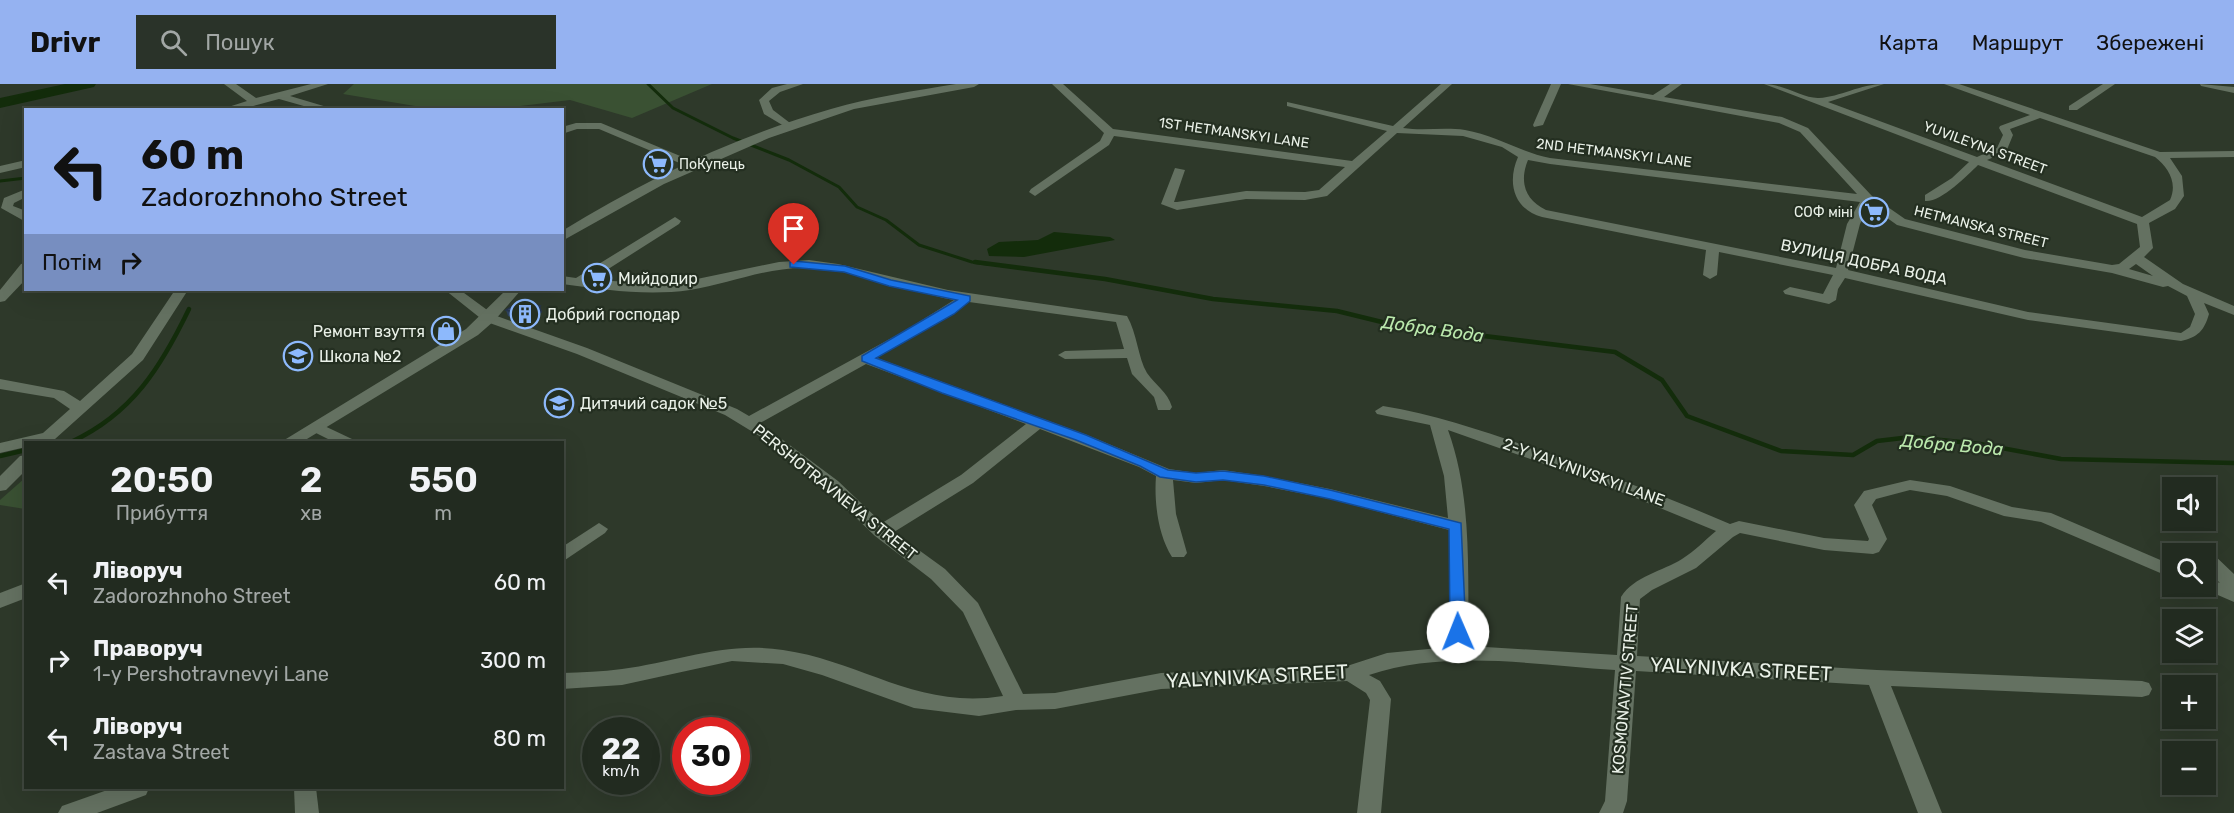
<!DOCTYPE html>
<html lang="uk">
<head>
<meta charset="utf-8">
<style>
	:root { --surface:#222b20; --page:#2a3329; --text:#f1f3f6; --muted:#a2a7a5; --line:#3f473e; --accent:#95b2f1 }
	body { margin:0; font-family:Rubik,sans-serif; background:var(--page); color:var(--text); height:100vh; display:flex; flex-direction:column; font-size:22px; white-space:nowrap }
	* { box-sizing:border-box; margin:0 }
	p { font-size:20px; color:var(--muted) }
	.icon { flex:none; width:33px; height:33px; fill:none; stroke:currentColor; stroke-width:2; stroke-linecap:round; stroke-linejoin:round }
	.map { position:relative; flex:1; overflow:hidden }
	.side { position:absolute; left:24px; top:357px; width:540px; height:348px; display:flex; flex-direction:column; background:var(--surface); border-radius:0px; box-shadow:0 6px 24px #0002,0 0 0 2px var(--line) }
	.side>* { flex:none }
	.hud { position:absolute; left:24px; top:24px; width:540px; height:183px; border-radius:0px; box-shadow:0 6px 24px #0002,0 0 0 2px var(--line); background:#95b2f1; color:#111; overflow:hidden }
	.fabs { position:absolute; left:2162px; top:393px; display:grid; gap:12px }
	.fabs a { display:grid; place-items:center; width:54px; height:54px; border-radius:0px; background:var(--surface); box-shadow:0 6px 24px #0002,0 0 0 2px var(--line); font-size:30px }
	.speed { position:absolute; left:582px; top:633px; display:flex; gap:12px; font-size:30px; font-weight:700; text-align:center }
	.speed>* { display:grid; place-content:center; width:78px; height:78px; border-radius:50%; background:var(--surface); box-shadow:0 6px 24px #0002,0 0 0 2px var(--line); line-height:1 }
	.speed small { font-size:15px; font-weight:400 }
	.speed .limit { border:9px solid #d22; background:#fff; color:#111 }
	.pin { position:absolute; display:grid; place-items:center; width:51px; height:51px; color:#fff; margin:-62px -26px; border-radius:50% 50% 50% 0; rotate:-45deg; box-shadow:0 0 6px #0007 }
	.pin .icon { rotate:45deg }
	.me { position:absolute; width:66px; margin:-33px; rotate:359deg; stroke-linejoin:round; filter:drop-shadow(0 0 4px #0008) }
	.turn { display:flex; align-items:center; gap:21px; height:126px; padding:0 18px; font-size:27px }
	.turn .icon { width:78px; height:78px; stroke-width:2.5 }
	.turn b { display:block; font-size:42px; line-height:51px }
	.then { display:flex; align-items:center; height:57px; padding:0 18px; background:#0003; gap:12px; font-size:22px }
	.eta { display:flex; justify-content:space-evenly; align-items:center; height:102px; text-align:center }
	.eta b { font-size:36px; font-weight:600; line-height:42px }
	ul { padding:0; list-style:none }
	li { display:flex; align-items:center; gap:18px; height:78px; padding:0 18px }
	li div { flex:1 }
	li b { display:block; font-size:22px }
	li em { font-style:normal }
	header { display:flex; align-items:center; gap:36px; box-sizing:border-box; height:84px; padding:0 30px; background:var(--accent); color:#111 }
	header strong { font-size:28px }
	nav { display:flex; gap:33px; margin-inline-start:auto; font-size:21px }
	.search { width:420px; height:54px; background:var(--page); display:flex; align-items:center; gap:15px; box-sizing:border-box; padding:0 21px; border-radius:0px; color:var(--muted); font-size:22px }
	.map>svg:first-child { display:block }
	.green { fill:#3a5133 }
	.water { fill:#132c0b }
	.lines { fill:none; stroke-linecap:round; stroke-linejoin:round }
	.stream-far1 { stroke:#132c0b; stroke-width:3 }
	.stream { stroke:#132c0b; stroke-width:4.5 }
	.river { fill:#132c0b; fill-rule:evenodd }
	.street { fill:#647161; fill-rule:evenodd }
	.secondary { fill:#647161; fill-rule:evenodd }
	.wall { fill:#2e415f }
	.shaded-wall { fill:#26354e }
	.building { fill:#364c6f; stroke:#26354e; stroke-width:1.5 }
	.route { fill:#1a73e8; stroke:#114b97; stroke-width:1.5 }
	.labels { text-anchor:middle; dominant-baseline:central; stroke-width:4.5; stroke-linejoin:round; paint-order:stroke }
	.far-street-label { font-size:14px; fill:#eaf1e8; stroke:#242f21 }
	.far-poi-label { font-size:14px; fill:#eaf1e8; stroke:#242f21; text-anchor:start }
	.street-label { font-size:16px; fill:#eaf1e8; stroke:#242f21 }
	.poi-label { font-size:16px; fill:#eaf1e8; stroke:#242f21; text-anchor:start }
	.water-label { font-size:18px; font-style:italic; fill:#bbe9ad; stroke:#242f21 }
	.near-street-label { font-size:20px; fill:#eaf1e8; stroke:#242f21 }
</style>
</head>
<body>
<header>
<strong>Drivr</strong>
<div class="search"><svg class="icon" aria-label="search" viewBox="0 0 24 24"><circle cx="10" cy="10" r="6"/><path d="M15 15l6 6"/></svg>Пошук</div>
<nav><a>Карта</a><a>Маршрут</a><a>Збережені</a></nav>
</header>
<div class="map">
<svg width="2234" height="729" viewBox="0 0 2234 729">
	<rect width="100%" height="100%" fill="#2e392a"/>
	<!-- green -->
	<g class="green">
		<path d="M354,0H712L632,34L570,16L496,25L439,26L343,10Z"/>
		<path d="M25,394V425L0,421V416Z"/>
	</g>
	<!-- water -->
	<path class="water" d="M1054,148L1110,153L1115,156L1024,173L989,172L987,165L999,158L1038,156Z"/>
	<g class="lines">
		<!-- stream-far1 -->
		<g class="stream-far1">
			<path d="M648,0L673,24L733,54L789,76L839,103L857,123L886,136L919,161L972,178L987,180"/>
			<path d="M0,97L26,94"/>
		</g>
		<!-- stream -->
		<g class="stream">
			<path d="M975,178L1105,195L1213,215L1337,227L1394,241L1615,268L1662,296L1687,332L1781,367L1853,371L1877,357L1911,353L1980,360L2061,375L2234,379"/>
			<path d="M71,358C132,330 161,283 189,225"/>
			<path d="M0,372L26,366"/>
		</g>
		<!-- river -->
		<path class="river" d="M65,0H96L94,3L0,24V14Z"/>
		<!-- street -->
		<g class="street">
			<path d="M224,0H236L256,14L311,0H328L290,12L337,26H318L279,15L238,26H219L247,17Z"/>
			<path d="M787,0H803L780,8L769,17L773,26L794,42L789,45L764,30L759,16L772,4Z"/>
			<path d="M1052,0H1063L1113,45L1352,77L1387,47L1287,22V18L1393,42L1441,0H1452L1403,44C1423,47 1445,43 1465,46C1495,51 1520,68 1550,74L1857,110L1800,48L1779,39L1568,0H1590L1653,11L1670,0H1682L1664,13L1782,33L1808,44L1872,112L1905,135L2025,166L2112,181L2119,180L2140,163L2137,140L1978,81C1967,92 1940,119 1925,117V111L1952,94L1969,78L1764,0C1784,0 1804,15 1819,14C1840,13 1860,0 1884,0L1828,18L1977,73L1997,64L2003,51L1999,44L2000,42L2030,31L1944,0H1959L2160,68L2234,67V73L2170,74L2182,92L2184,112L2175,125L2149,139L2153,164L2144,173L2183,200L2234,222V231L2204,219L2209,230C2204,247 2198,253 2181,257L2028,236L1845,194L1838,205L1836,216L1829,220L1785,210L1783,207L1790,203L1823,210L1833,191L1719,168L1717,191L1710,195L1703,191L1706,166L1542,133C1513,125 1507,98 1518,73L1502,63L1463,52L1397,49L1327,112L1305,116L1246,115L1177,126L1161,120L1175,84L1185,86L1174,118H1177L1246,107L1305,108L1319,106L1345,83L1114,52L1109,61L1035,112L1029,108L1031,105L1100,57L1104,49ZM2040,34L2155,73C2168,83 2178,99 2170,116L2142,133L1987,76L2006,68L2013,51L2010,45ZM1528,76L1550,80L1860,118L1847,140L1836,184L1546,126C1525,116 1519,98 1528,76ZM1869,121L1897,141L2024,174L2112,189L2163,203L2168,202L2187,212L2195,230L2190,243L2181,249L2028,228L1848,186L1860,140ZM2136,180L2153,192L2129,185Z"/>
			<path d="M1551,0H1561L1543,41L1534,43L1533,41Z"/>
			<path d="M2103,0H2115L2077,26H2069V22Z"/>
			<path d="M2200,0L2234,3V9L2201,2Z"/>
			<path d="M601,39L697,79L699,81L689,83L599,45H577L562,50V43L576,39Z"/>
			<path d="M26,76V83L0,89V82Z"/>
			<path d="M26,105V113L14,119L13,122L26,127V138L1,124L4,114Z"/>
			<path d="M675,133L681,137L679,140L591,196L673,200L779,178L809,176L838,180L948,206L1127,232C1137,249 1138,274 1147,289C1156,302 1167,307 1172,323L1170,326H1158L1154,313L1132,290L1127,274L1065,275L1058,271L1065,267L1124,265L1116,238L969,218L877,274L1087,351L1169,385L1196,389L1223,386L1264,392L1330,405L1448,434L1444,392L1430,341L1377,330L1375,327L1383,322C1439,331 1492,350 1546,369C1608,391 1670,414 1730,440L1739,437L1824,454L1868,457L1869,455L1854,421L1864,407L1910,396L1950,402L2012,423L2051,429L2172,481V494L2041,438L2004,432L1947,412L1910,406L1876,415L1872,421L1887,455L1879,468L1873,470L1824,466L1740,449L1733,453L1696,484L1652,506L1640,515L1637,572L1877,586L2142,597L2149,599L2152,605L2149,611L2142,613L1891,602L1942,729H1918L1869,601L1636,587L1627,717L1623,729H1599L1605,717L1615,586C1535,581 1447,565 1369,591L1380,597L1391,615L1381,729H1357L1370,616L1366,609L1347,597L1161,605L1055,625L1016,626L979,632L914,624L822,591L783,580L732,577L622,601L562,605V589C582,588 602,588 622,585C677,578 725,557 783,566C861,577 918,626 1003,612L963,528L931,495L875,452L826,405L761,353L725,331L577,270L484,237L445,206H460L494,231L587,264L737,325L749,332L908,245L954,216C905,207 856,185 807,184C766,183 729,200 690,206C648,212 605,206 562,200V192L576,194ZM866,280L1026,340L961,391L882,439L838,397L760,339ZM1040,345L1139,383L1156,392C1154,418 1158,451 1172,473H1184L1187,469L1176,430L1173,396L1196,399L1223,396L1264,402L1330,415L1449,446V563L1387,569L1350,581L1161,589L1055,609L1023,610L978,519L945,485L894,448L973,399ZM1448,346L1604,401L1716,447C1705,456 1695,467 1682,475C1663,487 1634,492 1621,513L1617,571L1469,562C1467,490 1473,415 1448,346Z"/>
			<path d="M26,179V195L5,217L0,218V206L21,180Z"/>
			<path d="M175,206H188L143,276L55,355L26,358V363L0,369V359L43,349L70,325L54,314L0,305V295L64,307L80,317L132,270Z"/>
			<path d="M316,338L352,355L354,358H334L310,346L308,343Z"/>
			<path d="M26,371V386L6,406L0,407V392L20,372Z"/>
			<path d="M599,439L608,445L605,449L562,478V463Z"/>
			<path d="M2205,467L2212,469L2234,490V518L2197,502H2205V493L2220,499L2205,484V470H2198Z"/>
			<path d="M113,704H149L146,711L97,729H58L62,722Z"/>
			<path d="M294,704H316L319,729H295Z"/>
		</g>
		<!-- secondary -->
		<g class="secondary">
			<path d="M956,0H979L974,3L854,25L769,54L664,100L562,157V147C646,95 736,52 831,25C872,13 914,7 956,0Z"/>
			<path d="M506,206H521L494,237L478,251L302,358H281L466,245Z"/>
			<path d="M26,499V514L0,524V509Z"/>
		</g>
	</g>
	<!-- wall -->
	<path class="wall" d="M506,226L542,228L527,238L508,232Z"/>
	<!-- shaded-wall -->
	<path class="shaded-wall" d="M540,222L542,228L527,238L525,232Z"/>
	<!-- building -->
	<path class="building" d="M521,217L540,222L525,232L506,226Z"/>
	<!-- route -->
	<path class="route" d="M794,177L845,182L891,196L970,212V217L954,230L876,274L1086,351L1168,386L1196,389L1223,387L1264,392L1330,406L1461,439L1466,548L1458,554L1450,548L1449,445L1330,415L1264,401L1223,396L1196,398L1160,393L1140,382L1076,356L942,309L862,277V272L957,216L889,202L844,188L790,183V178Z"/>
	<!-- icons -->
	<defs>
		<g id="supermarket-ring" transform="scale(1.5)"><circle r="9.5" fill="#242f21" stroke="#8db9fc" stroke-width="1.5"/><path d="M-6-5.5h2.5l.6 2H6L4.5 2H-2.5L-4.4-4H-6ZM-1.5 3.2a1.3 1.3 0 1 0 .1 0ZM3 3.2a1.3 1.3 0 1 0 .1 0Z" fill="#8db9fc"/></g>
		<g id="building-ring" transform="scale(1.5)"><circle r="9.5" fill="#242f21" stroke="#8db9fc" stroke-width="1.5"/><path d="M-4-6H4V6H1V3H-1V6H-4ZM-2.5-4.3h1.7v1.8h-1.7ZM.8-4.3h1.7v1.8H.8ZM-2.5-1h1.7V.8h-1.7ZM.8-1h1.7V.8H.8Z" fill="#8db9fc"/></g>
		<g id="shop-ring" transform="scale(1.5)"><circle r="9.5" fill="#242f21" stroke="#8db9fc" stroke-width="1.5"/><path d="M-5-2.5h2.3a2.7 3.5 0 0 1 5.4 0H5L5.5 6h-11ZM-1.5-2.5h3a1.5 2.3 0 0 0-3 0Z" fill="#8db9fc"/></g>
		<g id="school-ring" transform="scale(1.5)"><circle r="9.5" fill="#242f21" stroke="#8db9fc" stroke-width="1.5"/><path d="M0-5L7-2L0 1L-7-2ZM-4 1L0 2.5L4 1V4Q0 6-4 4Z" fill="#8db9fc"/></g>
	</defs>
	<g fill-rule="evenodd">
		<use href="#supermarket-ring" x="658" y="80"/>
		<use href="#supermarket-ring" x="1874" y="128"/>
		<use href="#supermarket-ring" x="597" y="194"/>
		<use href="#building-ring" x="525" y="230"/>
		<use href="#shop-ring" x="446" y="247"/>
		<use href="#school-ring" x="298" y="272"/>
		<use href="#school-ring" x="559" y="319"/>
	</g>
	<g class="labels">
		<!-- far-street labels -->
		<g class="far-street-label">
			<text transform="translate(1234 49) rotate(8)">1ST HETMANSKYI LANE</text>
			<text transform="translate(1985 64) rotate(20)">YUVILEYNA STREET</text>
			<text transform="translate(1614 69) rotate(7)">2ND HETMANSKYI LANE</text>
			<text transform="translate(1981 143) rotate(14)">HETMANSKA STREET</text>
		</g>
		<!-- far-poi labels -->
		<g class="far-poi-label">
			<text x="679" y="80">ПоКупець</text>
			<text x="1853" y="128" text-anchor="end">СОФ міні</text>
		</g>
		<!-- street labels -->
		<g class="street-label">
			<text transform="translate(1864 178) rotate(12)">ВУЛИЦЯ ДОБРА ВОДА</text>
			<text transform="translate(1584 388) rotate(20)">2-Y YALYNIVSKYI LANE</text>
			<text transform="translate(835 408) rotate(39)">PERSHOTRAVNEVA STREET</text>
			<text transform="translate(1625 605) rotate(-85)">KOSMONAVTIV STREET</text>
		</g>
		<!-- poi labels -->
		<g class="poi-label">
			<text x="618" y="194">Мийдодир</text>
			<text x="546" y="230">Добрий господар</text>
			<text x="425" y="247" text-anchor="end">Ремонт взуття</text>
			<text x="319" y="272">Школа №2</text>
			<text x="580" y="319">Дитячий садок №5</text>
		</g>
		<!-- water labels -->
		<g class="water-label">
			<text transform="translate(1433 245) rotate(8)">Добра Вода</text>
			<text transform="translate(1952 361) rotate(5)">Добра Вода</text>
		</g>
		<!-- near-street labels -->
		<g class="near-street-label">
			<text transform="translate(1741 585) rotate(3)">YALYNIVKA STREET</text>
			<text transform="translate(1257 592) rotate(-3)">YALYNIVKA STREET</text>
		</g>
	</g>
</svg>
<div class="fabs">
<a><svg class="icon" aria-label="sound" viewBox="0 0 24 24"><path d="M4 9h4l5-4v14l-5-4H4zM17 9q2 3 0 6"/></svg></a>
<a><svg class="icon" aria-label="search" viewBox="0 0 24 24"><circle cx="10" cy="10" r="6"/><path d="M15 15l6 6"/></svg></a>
<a><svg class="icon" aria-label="layers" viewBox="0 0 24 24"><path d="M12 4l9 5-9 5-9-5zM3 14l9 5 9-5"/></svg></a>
<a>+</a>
<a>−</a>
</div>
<div class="speed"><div>22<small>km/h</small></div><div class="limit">30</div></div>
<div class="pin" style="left:794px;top:181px;background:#d93025"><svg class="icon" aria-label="arrive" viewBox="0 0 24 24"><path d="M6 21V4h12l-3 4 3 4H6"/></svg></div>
<svg class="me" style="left:1458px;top:548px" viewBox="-20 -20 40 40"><circle r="19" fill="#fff"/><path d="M0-13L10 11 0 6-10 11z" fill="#1a73e8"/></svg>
<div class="hud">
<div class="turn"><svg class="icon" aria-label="left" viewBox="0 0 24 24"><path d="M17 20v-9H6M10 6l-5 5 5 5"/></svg><div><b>60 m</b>Zadorozhnoho Street</div></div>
<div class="then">Потім<svg class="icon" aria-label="right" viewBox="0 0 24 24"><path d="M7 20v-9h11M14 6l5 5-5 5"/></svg></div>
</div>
<section class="side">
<div class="eta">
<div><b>20:50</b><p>Прибуття</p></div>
<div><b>2</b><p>хв</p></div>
<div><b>550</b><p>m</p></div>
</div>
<ul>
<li><svg class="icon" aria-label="left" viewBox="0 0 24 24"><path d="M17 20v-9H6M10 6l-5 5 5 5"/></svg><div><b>Ліворуч</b><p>Zadorozhnoho Street</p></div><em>60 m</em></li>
<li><svg class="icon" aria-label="right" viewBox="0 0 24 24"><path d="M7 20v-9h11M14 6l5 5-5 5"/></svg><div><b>Праворуч</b><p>1-y Pershotravnevyi Lane</p></div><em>300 m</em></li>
<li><svg class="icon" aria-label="left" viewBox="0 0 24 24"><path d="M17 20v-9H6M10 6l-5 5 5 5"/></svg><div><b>Ліворуч</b><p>Zastava Street</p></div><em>80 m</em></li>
</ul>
</section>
</div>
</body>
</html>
